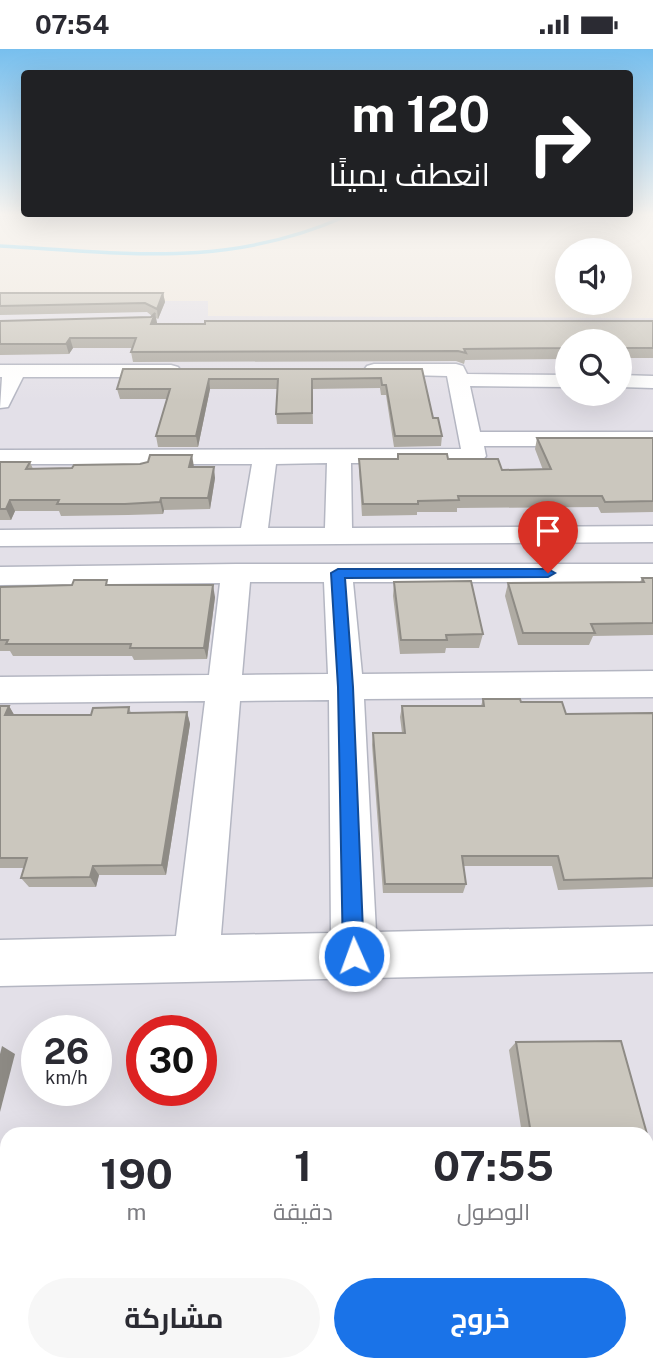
<!DOCTYPE html>
<html lang="ar">
<head>
<meta charset="utf-8">
<style>
	:root { --surface:#fff; --page:#f7f7f7; --text:#2b2b33; --muted:#7c7c81; --accent:#1a73e8 }
	body { margin:0; font-family:"Public Sans",Cairo,sans-serif; background:var(--page); color:var(--text); direction:rtl; height:100vh; display:flex; flex-direction:column; font-size:26px; white-space:nowrap }
	* { box-sizing:border-box; margin:0 }
	p { font-size:23px; color:var(--muted) }
	.icon { flex:none; width:38px; height:38px; fill:none; stroke:currentColor; stroke-width:2; stroke-linecap:round; stroke-linejoin:round }
	.map { position:relative; flex:1; overflow:hidden; direction:ltr }
	.side { position:absolute; left:0px; top:1078px; width:654px; height:245px; display:flex; flex-direction:column; background:var(--surface); border-radius:21px 21px 0 0; box-shadow:0 7px 28px #0002; direction:rtl }
	.side>* { flex:none }
	.banner { position:absolute; left:21px; top:21px; width:612px; height:147px; border-radius:7px; box-shadow:0 7px 28px #0002; direction:rtl; background:#202124; color:#fff; overflow:hidden }
	.buttons { position:absolute; left:555px; top:189px; display:grid; gap:14px }
	.buttons a { display:grid; place-items:center; width:77px; height:77px; border-radius:50%; background:var(--surface); box-shadow:0 7px 28px #0002; font-size:35px }
	.speed { position:absolute; left:21px; top:966px; display:flex; gap:14px; font-size:35px; font-weight:700; text-align:center }
	.speed>* { display:grid; place-content:center; width:91px; height:91px; border-radius:50%; background:var(--surface); box-shadow:0 7px 28px #0002; line-height:1 }
	.speed small { font-size:18px; font-weight:400 }
	.speed .limit { border:10px solid #d22; background:#fff; color:#111 }
	.pin { position:absolute; display:grid; place-items:center; width:60px; height:60px; color:#fff; margin:-72px -30px; border-radius:50% 50% 50% 0; rotate:-45deg; box-shadow:0 0 7px #0007 }
	.pin .icon { rotate:45deg }
	.me { position:absolute; width:77px; margin:-38px; rotate:358deg; stroke-linejoin:round; filter:drop-shadow(0 0 5px #0008) }
	.turn { display:flex; align-items:center; gap:24px; height:147px; padding:0 28px; font-size:32px }
	.turn .icon { width:91px; height:91px; stroke-width:2.5 }
	.turn b { display:block; font-size:49px; line-height:60px }
	.eta { display:flex; justify-content:space-evenly; align-items:center; height:119px; text-align:center }
	.eta b { font-size:42px; font-weight:700; line-height:49px }
	.action { display:flex; gap:14px; margin-top:auto; padding:14px 28px }
	.action a { flex:1; height:80px; border-radius:42px; background:var(--accent); color:#fff; font-size:28px; font-weight:700; line-height:80px; text-align:center }
	.action a+a { background:var(--page); color:var(--text) }
	.status { display:flex; justify-content:space-between; align-items:center; height:49px; padding:0 35px; background:var(--surface); direction:ltr }
	.status svg { height:19px; fill:currentColor }
	.map>svg:first-child { display:block }
	.industrial { fill:#e3e0e8; fill-rule:evenodd }
	.lines { fill:none; stroke-linecap:round; stroke-linejoin:round }
	.stream { stroke:#6dd0f8; stroke-width:3.5 }
	.minor-casing { stroke:#b4b6c2; stroke-width:3 }
	.minor { fill:#fff; fill-rule:evenodd }
	.wall { fill:#afaba3 }
	.shaded-wall { fill:#8e8b85 }
	.building { fill:#cbc7be; stroke:#8e8b85; stroke-width:2 }
	.route { fill:#1a73e8; stroke:#114b97; stroke-width:2 }
</style>
</head>
<body>
<div class="status"><b>07:54</b><svg viewBox="0 0 49 12"><path d="M0 12V9h3v3zM5 12V6h3v6zM10 12V3h3v9zM15 12V0h3v12zM26 1h20v11H26zM47 4h2v5h-2z"/></svg></div>
<div class="map">
<svg width="653" height="1323" viewBox="0 0 653 1323">
	<rect width="100%" height="100%" fill="#f0e9e0"/>
	<!-- industrial -->
	<path class="industrial" d="M0,252H208V267L653,269V1323H0ZM567,292H620V345H567ZM37,982H96V1041H37ZM142,982H201V1041H142ZM7,1085H648V1316H7Z"/>
	<g class="lines">
		<!-- stream -->
		<path class="stream" d="M0,197C125,204 228,220 346,167"/>
		<!-- minor casing -->
		<g class="minor-casing">
			<g id="minor">
				<path d="M374,315H456L463,317L467,325L567,326V338L470,337L480,383H653V397H484L486,407L482,412L474,414H351L352,479L653,477V493L0,497V481L241,479L252,415H0V401L461,400L447,327L367,325L364,321L367,317ZM327,414L325,479H268L276,415Z"/>
				<path d="M0,316H171L178,318L181,322L178,326L171,328H23L8,358L0,359L2,328H0Z"/>
				<path d="M620,326L653,327V339L620,338Z"/>
				<path d="M236,515H653V533H353L362,625L653,622V648L364,650L376,883L653,877V923L0,937V891L176,887L205,652L0,654V628L209,626L220,534L0,536V518ZM250,533H324L328,625L242,626ZM329,651L331,884L221,886L240,652Z"/>
			</g>
		</g>
		<!-- minor -->
		<use href="#minor" class="minor"/>
	</g>
	<!-- wall -->
	<g class="wall">
		<path d="M0,244H163L165,253L158,270L156,269L157,275L653,272V309H620V292H567V310L465,311L464,315L456,312L133,313L131,303L132,299H73L69,305L0,306V272L151,268L152,267L147,263L0,266Z"/>
		<path d="M123,320H422L433,369L442,387L441,397L394,398L386,346H381L380,339L312,340L313,375H277L276,365L278,340H210L198,398H158L156,387L167,350H120L117,340Z"/>
		<path d="M537,389H653V463L601,464L598,458L457,459V463H417V466L362,467L359,421V410H397L398,405L448,410L502,421H543L535,400Z"/>
		<path d="M0,413H30L33,420L194,418L215,429L210,460L164,461L163,465L128,466L61,467L59,462H15L11,471H0Z"/>
		<path d="M642,529H653V586L593,587L589,596H518L505,547L508,534L640,533Z"/>
		<path d="M394,533L483,585L479,599H446L445,604L400,605L393,547Z"/>
		<path d="M109,536L215,548L207,610L134,611L132,607H13L10,602H0V538Z"/>
		<path d="M483,650L521,653L566,665L653,664V838L558,841L552,817H463L466,835L463,844H383L372,696L373,684H402L400,668L402,657H481Z"/>
		<path d="M0,657H9L14,666H91L129,658L131,664L187,663L190,675L166,826H99L96,838H29L21,829L24,819H0Z"/>
		<path d="M516,993L647,1085H522L509,1001Z"/>
		<path d="M559,1316H648L653,1323H560Z"/>
	</g>
	<!-- shaded-wall -->
	<g class="shaded-wall">
		<path d="M163,244L165,253L158,270L157,260Z"/>
		<path d="M155,264L157,274L153,285L151,275Z"/>
		<path d="M70,289L73,299L69,305L66,295Z"/>
		<path d="M209,330L210,340L198,398L196,387Z"/>
		<path d="M192,406L194,418H189Z"/>
		<path d="M214,418L215,429L210,460L208,449Z"/>
		<path d="M161,449L164,461L163,465L160,453Z"/>
		<path d="M10,451L15,462L11,471L6,460Z"/>
		<path d="M213,536L215,548L207,610L204,599Z"/>
		<path d="M9,657L16,669L5,666Z"/>
		<path d="M187,663L190,675L166,826L162,816Z"/>
		<path d="M93,817L99,826L96,838L90,828Z"/>
		<path d="M2,997L15,1005L0,1063V1005Z"/>
	</g>
	<!-- building -->
	<g class="building">
		<path d="M0,244H163L157,260L145,254L0,257Z"/>
		<path d="M155,264L151,275H205V272H653V299H620V292H567V299L464,300L466,304L458,302L131,303L136,289H70L66,295H0V272L151,268Z"/>
		<path d="M123,320H422L433,369H438L442,387H395L386,336H382L381,329L312,330V364L276,365L278,330H209L196,387H156L170,340H117Z"/>
		<path d="M537,389H653V452L605,453L602,447H458L459,451L418,452V455H363L359,410H398V405H447L448,410H498L502,421L551,420Z"/>
		<path d="M150,406H192L189,418H214L208,449H161L160,453L125,455H57L59,451H10L6,460H0V413H30L26,420L72,419L74,416L140,415L148,413Z"/>
		<path d="M642,529H653V574L591,575L595,584H523L508,534L644,533Z"/>
		<path d="M74,531H107L106,536H213L204,599H130L131,595H6L8,591H0V538L72,536Z"/>
		<path d="M471,532L483,585L446,586L447,591H401L394,533Z"/>
		<path d="M483,650H520L521,653H562L566,665L653,664V829L564,831L558,807H462L466,835H385L373,684H405L402,657H484Z"/>
		<path d="M0,657H9L5,666H91L93,659L129,658L128,664L187,663L162,816L93,817L90,828L21,829L27,809H0Z"/>
		<path d="M621,992L647,1085H531L516,993Z"/>
		<path d="M648,1088L653,1108V1323H571L570,1316H648Z"/>
	</g>
	<!-- sky -->
	<linearGradient id="sky" x2="0" y2="1"><stop stop-color="#77bfee"/><stop offset="0.47" stop-color="#f8f5f1"/><stop offset="1" stop-color="#f8f5f1" stop-opacity="0"/></linearGradient>
	<rect width="653" height="352" fill="url(#sky)"/>
	<!-- route -->
	<path class="route" d="M338,520H548L555,524L548,528L345,529L353,638L364,907L361,914L354,917L346,914L343,907L338,638L331,524Z"/>
</svg>
<div class="buttons">
<a><svg class="icon" aria-label="sound" viewBox="0 0 24 24"><path d="M4 9h4l5-4v14l-5-4H4zM17 9q2 3 0 6"/></svg></a>
<a><svg class="icon" aria-label="search" viewBox="0 0 24 24"><circle cx="10" cy="10" r="6"/><path d="M15 15l6 6"/></svg></a>
</div>
<div class="speed"><div>26<small>km/h</small></div><div class="limit">30</div></div>
<div class="pin" style="left:548px;top:524px;background:#d93025"><svg class="icon" aria-label="arrive" viewBox="0 0 24 24"><path d="M6 21V4h12l-3 4 3 4H6"/></svg></div>
<svg class="me" style="left:354px;top:907px" viewBox="-20 -20 40 40"><circle r="17" fill="#1a73e8" stroke="#fff" stroke-width="3"/><path d="M0-11L8 9 0 5-8 9z" fill="#fff"/></svg>
<div class="banner">
<div class="turn"><svg class="icon" aria-label="right" viewBox="0 0 24 24"><path d="M7 20v-9h11M14 6l5 5-5 5"/></svg><div><b>120 m</b>انعطف يمينًا</div></div>
</div>
<section class="side">
<div class="eta">
<div><b>07:55</b><p>الوصول</p></div>
<div><b>1</b><p>دقيقة</p></div>
<div><b>190</b><p>m</p></div>
</div>
<div class="action"><a>خروج</a><a>مشاركة</a></div>
</section>
</div>
</body>
</html>
